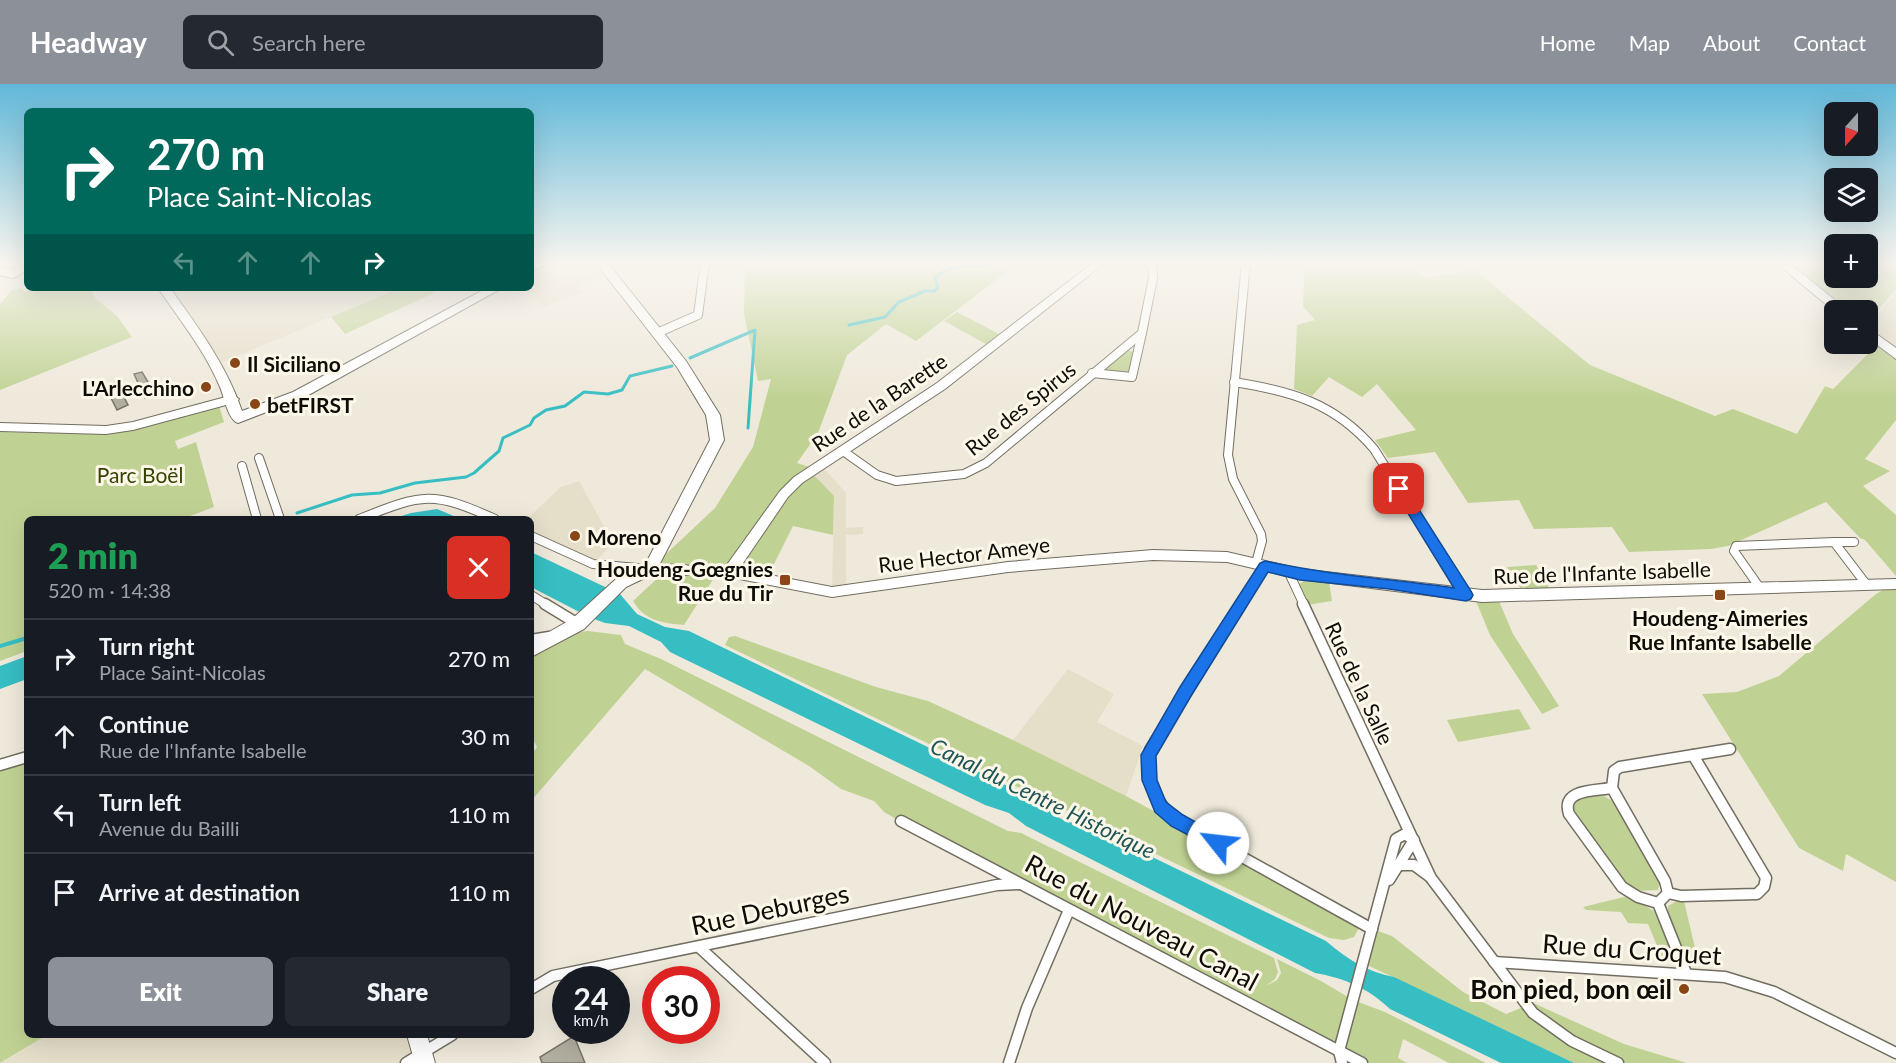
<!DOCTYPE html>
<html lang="en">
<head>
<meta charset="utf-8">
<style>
	:root { --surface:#171b24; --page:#242831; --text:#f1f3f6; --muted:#9ea1a6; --line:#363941; --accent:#8c9099 }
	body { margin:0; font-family:Lato,sans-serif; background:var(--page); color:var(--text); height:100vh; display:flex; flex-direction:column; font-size:22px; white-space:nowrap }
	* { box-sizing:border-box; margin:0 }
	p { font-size:20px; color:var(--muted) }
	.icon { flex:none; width:33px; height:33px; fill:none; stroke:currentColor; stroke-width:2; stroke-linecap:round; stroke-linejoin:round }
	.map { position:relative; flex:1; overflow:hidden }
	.details { position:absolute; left:24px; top:432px; width:510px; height:522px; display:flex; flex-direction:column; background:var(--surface); border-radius:9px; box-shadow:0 6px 24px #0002 }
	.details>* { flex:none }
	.hud { position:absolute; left:24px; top:24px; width:510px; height:183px; border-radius:9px; box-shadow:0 6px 24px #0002; background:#00695c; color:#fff; overflow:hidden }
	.needle { width:39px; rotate:201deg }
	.buttons { position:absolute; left:1824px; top:18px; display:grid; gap:12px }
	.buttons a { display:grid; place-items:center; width:54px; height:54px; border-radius:9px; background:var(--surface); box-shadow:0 6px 24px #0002; font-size:30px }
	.speed { position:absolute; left:552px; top:882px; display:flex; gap:12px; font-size:30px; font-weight:700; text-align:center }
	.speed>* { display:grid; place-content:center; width:78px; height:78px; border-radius:50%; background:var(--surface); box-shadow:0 6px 24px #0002; line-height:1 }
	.speed small { font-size:15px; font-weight:400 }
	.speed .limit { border:9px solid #d22; background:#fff; color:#111 }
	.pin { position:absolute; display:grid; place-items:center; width:51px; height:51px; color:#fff; margin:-26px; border-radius:12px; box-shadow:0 3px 9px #0006 }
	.me { position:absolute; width:66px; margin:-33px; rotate:299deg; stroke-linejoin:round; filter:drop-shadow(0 0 4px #0008) }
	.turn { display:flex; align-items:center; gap:21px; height:126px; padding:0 24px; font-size:27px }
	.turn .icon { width:78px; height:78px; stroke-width:2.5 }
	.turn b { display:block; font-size:42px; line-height:51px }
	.lanes { display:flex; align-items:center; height:57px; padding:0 24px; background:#0003; justify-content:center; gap:30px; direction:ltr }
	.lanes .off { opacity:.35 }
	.round { display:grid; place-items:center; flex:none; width:63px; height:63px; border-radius:9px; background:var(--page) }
	.headline { display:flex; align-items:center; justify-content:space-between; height:102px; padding:0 24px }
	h1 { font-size:36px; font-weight:800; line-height:45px; color:#1e9e55 }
	.button { display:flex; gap:12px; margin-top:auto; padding:12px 24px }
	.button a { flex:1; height:69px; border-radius:9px; background:var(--accent); color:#fff; font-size:24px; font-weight:800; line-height:69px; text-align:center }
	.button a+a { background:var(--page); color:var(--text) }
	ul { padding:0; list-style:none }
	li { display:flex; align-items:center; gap:18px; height:78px; padding:0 24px; border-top:2px solid var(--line) }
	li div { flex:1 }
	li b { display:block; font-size:22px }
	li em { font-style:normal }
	header { display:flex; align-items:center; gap:36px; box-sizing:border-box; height:84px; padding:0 30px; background:var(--accent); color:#fff }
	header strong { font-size:28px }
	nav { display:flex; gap:33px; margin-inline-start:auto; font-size:21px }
	.search { width:420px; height:54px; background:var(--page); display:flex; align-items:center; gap:15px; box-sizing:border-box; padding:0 21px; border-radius:9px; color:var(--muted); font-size:22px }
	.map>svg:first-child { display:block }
	.built { fill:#e5dec9 }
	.green { fill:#c0d293 }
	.water { fill:#37bec3 }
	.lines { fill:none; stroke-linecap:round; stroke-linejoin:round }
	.stream-far1 { stroke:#37bec3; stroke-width:3 }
	.stream { stroke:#37bec3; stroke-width:4 }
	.building { fill:#b1ad9f; stroke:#767265; stroke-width:1.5 }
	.street-far1-casing { stroke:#716d60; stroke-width:10 }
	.street-casing { stroke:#716d60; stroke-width:13 }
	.secondary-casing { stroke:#716d60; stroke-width:2 }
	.primary-casing { stroke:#716d60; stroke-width:2 }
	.street-far1 { stroke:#fff; stroke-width:8 }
	.street { stroke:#fff; stroke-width:10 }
	.secondary { fill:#fff; fill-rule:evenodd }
	.primary { fill:#fff; fill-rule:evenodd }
	.route { fill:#1a73e8; stroke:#114b97; stroke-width:1.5 }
	.poi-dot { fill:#894617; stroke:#fcf7e9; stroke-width:2 }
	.labels { text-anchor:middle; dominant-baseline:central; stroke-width:6; stroke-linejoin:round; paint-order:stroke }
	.poi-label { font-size:21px; font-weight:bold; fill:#0d0c07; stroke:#fcf7e9; text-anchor:start }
	.street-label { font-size:21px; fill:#0d0c07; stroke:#fcf7e9 }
	.park-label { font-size:21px; fill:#364403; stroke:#fcf7e9 }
	.water-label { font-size:22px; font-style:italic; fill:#1f5557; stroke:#fcf7e9 }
	.near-street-label { font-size:26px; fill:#0d0c07; stroke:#fcf7e9 }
	.near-poi-label { font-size:26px; font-weight:bold; fill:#0d0c07; stroke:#fcf7e9; text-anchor:end }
</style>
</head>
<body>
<header>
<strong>Headway</strong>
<div class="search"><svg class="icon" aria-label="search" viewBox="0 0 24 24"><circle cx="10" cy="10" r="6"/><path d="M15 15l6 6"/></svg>Search here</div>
<nav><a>Home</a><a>Map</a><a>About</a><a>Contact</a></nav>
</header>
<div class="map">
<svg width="1896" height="979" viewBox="0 0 1896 979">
	<rect width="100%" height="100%" fill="#efe9db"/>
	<!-- built -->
	<g class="built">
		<path d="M548,178H595L605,192L579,202L583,208L543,223L528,204H531V187Z"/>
		<path d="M164,204H400L216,281Z"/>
		<path d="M1896,209V269L1868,246V241Z"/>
		<path d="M821,381L846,409V444L863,443V450L846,451V506L832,508L834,412L811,388Z"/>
		<path d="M579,397L613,459L593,480L531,452V435H527L561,403Z"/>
		<path d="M1068,585L1114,610L1097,638L1143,662L1126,712L1013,656Z"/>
		<path d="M47,951H417L422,969L406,979H1Z"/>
	</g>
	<!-- green -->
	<g class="green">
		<path d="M745,178H1020L916,257L886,240L847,271L818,349L797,379L816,385L811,388L834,412L833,451L793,442L766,496L719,486L684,541C662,539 645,537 633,517L663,489L650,485L715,424L753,363L771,295L758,297L744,230Z"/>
		<path d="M1305,178H1410L1424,194L1475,186L1590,281L1715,332L1733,325L1797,350L1825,302L1833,305L1880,258L1896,271V336L1865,375L1890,387L1863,402L1896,431V492L1865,456L1860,454L1826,418L1728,462L1711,465L1629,468L1612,443L1534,445L1519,416L1468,419L1435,368L1388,374L1375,356L1416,346L1377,300L1362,313L1329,293L1312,312L1294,305L1297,241L1315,236L1303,222Z"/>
		<path d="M1781,178H1834V194H1868V178H1896V205L1868,238V226H1841Z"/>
		<path d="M21,204L25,208L37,204H90L96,215L117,232L132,253L0,306V220L12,206Z"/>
		<path d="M400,204H429L434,209L345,250L331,233Z"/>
		<path d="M957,228L999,250L986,260L944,237Z"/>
		<path d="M1127,266L1134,268L1131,288L1128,290L1107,288L1106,285Z"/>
		<path d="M219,322L224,338L175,357L178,365L196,358L214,423L182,435H27V567L0,577V348L101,350Z"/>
		<path d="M1536,481L1549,504L1521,505L1507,483Z"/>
		<path d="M1306,496L1329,498L1332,517L1307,521L1299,500Z"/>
		<path d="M1883,506H1896V798L1846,770L1843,787L1799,764L1702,610L1737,608L1779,592L1876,510Z"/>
		<path d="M1476,517H1499L1513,550L1559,622L1542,630L1490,551Z"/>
		<path d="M588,547L621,551L625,560L661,575L1008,747L1021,749L1274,874L1278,888L1275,895L1266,902L1277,896L1281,889L1277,875L1321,897L1353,916L1385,928L1486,979H1449L1403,955L1398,974L1407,979H1362L913,745L884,728L874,717L841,705L809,682L645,585L531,717V671L537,663L531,652V568L578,548Z"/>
		<path d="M735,552L876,603L928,617L1013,656L1126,712L1361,840L1354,853L1344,856L1329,854L725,561L729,553Z"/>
		<path d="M1519,625L1531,645L1458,658L1447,636Z"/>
		<path d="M27,673V951H47L0,979V681Z"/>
		<path d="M1602,711L1618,720L1660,796L1658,806L1638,807L1626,801L1575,731L1573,724L1575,716Z"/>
		<path d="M1628,812L1654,827L1675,877L1663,876L1648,840L1628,839L1621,828L1586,826L1583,823Z"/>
		<path d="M1677,817H1684L1699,881L1686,879L1668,832V822Z"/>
		<path d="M1372,845L1392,852L1463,908L1506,930L1526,922L1520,913L1624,960L1687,979H1574L1363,879Z"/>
	</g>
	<!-- water -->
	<g class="water">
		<path d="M437,425L461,435H392L411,429Z"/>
		<path d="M531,468L620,510L637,530L665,543L689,547L1045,720C1055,734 1067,740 1084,740L1326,857C1347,875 1367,888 1394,893L1574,979H1501L1390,925C1368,904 1344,894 1315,889L1026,742L1009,729L985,721L670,568L661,558L629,542L605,539L589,533L531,503Z"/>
		<path d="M27,572V595L0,605V582Z"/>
	</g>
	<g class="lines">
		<!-- stream-far1 -->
		<g class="stream-far1">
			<path d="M849,241L885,233L899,218L925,207H935L938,203L935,193C959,174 980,188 1006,178"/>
			<path d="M690,274L755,246L748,344"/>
			<path d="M297,429L352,411L380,409L415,399L466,393L474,389L499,367L503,354L530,341L534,334L546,326L565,322L584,308L608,310L622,306L630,292L672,282"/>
		</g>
		<!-- stream -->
		<path class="stream" d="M0,562L27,554"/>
	</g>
	<!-- building -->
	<g class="building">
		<path d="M142,288L155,310L145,314L134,290Z"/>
		<path d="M116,298L128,321L117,326L105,302Z"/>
		<path d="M574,952L585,979H542L540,973Z"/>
	</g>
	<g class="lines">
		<!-- street-far1 casing -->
		<g class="street-far1-casing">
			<g id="street-far1">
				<path d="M1246,178L1228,371L1233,395L1261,450L1262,457L1256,479"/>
				<path d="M0,187L13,190L27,181"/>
				<path d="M657,249L698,231L705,178"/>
				<path d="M1092,289L1132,293L1142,249"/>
				<path d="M1234,298C1291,307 1335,319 1374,365L1466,511"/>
				<path d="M843,367L877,391L896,397L964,390L986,379L1142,249L1153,194L1152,178"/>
				<path d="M259,374L280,435"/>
				<path d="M242,382L257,435"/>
				<path d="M359,435C423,410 431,406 495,435"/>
				<path d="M531,452L593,480L648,485"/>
				<path d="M1834,458H1854"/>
				<path d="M1289,489L1304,521"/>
				<path d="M1760,504L1734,467L1736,462L1834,458L1866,500"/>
				<path d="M531,511L547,521"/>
				<path d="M1241,521L1265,482"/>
			</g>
		</g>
		<!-- street casing -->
		<g class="street-casing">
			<g id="street">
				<path d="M545,520L578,540"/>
				<path d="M1241,520L1150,666C1143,695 1155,718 1177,737L1372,845"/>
				<path d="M1303,520L1431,794L1533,929L1572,957L1618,979"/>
				<path d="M531,556L549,553"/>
				<path d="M0,681L27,673"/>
				<path d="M1612,704C1594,707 1561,705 1569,730L1622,803L1638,813L1658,819"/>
				<path d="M901,737L1362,979"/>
				<path d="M1399,781H1414L1429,792"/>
				<path d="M1389,796L1414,756"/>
				<path d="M1668,809L1681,812L1757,810L1764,803L1766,794L1693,671"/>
				<path d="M1658,819L1668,809L1665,797L1612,704L1614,687L1620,683L1730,665"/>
				<path d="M1658,819L1686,889"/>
				<path d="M699,863L825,979"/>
				<path d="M1494,878L1725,893L1774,908L1896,969"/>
				<path d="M531,905L553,892L997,801L1019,800"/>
				<path d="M406,979L452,951"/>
				<path d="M1009,979L1027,924L1069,826"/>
				<path d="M1342,979L1339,967L1396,755L1405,750L1412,755"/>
			</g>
		</g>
		<!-- secondary casing -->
		<g class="secondary-casing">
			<g id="secondary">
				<path d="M1094,178H1106L945,305L802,399L788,413L739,485L832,503L1008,478L1153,466L1227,468L1300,485L1482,506L1896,495V505L1482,518L1300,495L1227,478L1153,476L1008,488L832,513L729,493L693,489L691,485L693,481L698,480L726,482L780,407L794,393L937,299Z"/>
				<path d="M233,311L239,315L237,318L133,346L106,350L0,347V339L106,342L133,338Z"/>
				<path d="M650,480L685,481L690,482L692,486L690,490L685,491L650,490L645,489L643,485L645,481Z"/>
			</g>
		</g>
		<!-- primary casing -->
		<g class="primary-casing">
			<g id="primary">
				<path d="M535,178H550L531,188V180Z"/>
				<path d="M595,178H607L686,277L720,331L724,356L655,489L626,503L584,545L531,573V558L572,535L616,495L645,481L710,356L706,331L677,283Z"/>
				<path d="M1775,178H1788L1847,226L1834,227Z"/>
				<path d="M158,204H170C198,243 227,282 242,327L293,308L487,204H502L303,314L238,339C228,336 224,312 220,303C205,267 180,236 158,204Z"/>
				<path d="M1868,244L1896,264V275L1868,254Z"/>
				<path d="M407,951H427L435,979H415Z"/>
			</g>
		</g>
		<!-- street-far1 -->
		<use href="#street-far1" class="street-far1"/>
		<!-- street -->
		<use href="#street" class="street"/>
		<!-- secondary -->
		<use href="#secondary" class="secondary"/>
		<!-- primary -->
		<use href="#primary" class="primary"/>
	</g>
	<!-- sky -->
	<linearGradient id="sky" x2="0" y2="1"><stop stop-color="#61b8d9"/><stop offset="0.57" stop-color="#f8f5ef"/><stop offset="1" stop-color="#f8f5ef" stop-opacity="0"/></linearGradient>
	<rect width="1896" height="315" fill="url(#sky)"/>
	<!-- route -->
	<path class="route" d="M1399,401L1404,402L1471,507L1473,511L1471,515L1466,517L1389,505L1300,496L1268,488L1191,612L1156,672L1157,696L1166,718L1183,731L1224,754L1226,759L1224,765L1218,767L1171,742L1155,728L1142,696L1141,671L1180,603L1260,479L1265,477C1327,491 1391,495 1454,504L1393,405Z"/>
	<!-- markers -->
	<g class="poi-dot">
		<circle cx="235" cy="279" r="6"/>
		<circle cx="206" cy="303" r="6"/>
		<circle cx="255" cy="320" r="6"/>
		<circle cx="575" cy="452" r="6"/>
		<rect x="779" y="490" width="12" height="12" rx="3"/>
		<rect x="1714" y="505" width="12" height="12" rx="3"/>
		<circle cx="1684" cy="905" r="6"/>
	</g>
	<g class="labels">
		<!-- poi labels -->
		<g class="poi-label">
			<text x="247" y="279">Il Siciliano</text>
			<text x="194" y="303" text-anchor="end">L'Arlecchino</text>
			<text x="267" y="320">betFIRST</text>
			<text x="587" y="452">Moreno</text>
			<text x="773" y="484" text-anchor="end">Houdeng-Gœgnies<tspan x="773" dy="24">Rue du Tir</tspan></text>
			<text x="1720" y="533" text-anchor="middle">Houdeng-Aimeries<tspan x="1720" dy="24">Rue Infante Isabelle</tspan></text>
		</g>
		<!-- street labels -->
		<g class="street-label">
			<text transform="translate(879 318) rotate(-34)">Rue de la Barette</text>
			<text transform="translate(1020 324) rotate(-39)">Rue des Spirus</text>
			<text transform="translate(964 470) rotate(-7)">Rue Hector Ameye</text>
			<text transform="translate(1602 488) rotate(-2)">Rue de l'Infante Isabelle</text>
			<text transform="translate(1360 599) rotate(65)">Rue de la Salle</text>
		</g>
		<!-- park labels -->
		<g class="park-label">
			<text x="140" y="390">Parc Boël</text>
		</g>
		<!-- water labels -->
		<g class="water-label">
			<text transform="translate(1043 714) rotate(26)">Canal du Centre Historique</text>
		</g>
		<!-- near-street labels -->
		<g class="near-street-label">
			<text transform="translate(770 825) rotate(-12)">Rue Deburges</text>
			<text transform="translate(1142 838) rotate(28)">Rue du Nouveau Canal</text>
			<text transform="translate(1632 865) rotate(4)">Rue du Croquet</text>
		</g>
		<!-- near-poi labels -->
		<g class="near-poi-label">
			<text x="1672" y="905">Bon pied, bon œil</text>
		</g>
	</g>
</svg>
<div class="buttons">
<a><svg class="needle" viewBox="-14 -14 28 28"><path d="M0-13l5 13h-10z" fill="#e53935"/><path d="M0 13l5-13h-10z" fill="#9ea1a6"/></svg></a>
<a><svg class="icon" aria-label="layers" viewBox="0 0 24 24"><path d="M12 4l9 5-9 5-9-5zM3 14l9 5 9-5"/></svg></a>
<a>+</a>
<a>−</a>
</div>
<div class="speed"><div>24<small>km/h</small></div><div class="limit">30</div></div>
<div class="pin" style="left:1399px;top:405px;background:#d93025"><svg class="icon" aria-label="arrive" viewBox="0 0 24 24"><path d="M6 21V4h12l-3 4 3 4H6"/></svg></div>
<svg class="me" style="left:1218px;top:759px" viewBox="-20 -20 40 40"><circle r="19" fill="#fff"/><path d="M0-13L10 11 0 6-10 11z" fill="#1a73e8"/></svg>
<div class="hud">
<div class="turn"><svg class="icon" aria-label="right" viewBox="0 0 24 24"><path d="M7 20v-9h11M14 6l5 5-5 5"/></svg><div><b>270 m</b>Place Saint-Nicolas</div></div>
<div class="lanes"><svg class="icon off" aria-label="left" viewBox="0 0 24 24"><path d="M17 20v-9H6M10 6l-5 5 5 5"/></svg><svg class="icon off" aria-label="ahead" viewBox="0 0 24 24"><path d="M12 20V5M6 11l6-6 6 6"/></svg><svg class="icon off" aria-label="ahead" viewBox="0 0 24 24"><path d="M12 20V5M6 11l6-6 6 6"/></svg><svg class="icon" aria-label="right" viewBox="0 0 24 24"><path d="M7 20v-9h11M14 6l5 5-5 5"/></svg></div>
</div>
<section class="details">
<div class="headline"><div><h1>2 min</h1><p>520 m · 14:38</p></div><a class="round" style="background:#d93025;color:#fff"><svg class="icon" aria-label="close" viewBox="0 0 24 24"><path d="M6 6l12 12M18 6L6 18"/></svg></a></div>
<ul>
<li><svg class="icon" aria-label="right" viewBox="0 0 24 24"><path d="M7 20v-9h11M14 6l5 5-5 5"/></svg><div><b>Turn right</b><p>Place Saint-Nicolas</p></div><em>270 m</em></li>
<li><svg class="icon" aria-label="ahead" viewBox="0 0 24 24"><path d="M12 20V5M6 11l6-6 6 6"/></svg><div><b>Continue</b><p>Rue de l'Infante Isabelle</p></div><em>30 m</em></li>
<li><svg class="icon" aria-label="left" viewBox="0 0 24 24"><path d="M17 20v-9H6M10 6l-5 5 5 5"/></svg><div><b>Turn left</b><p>Avenue du Bailli</p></div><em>110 m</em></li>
<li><svg class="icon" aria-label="arrive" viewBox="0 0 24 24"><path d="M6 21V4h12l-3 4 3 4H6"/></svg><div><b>Arrive at destination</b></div><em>110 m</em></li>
</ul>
<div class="button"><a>Exit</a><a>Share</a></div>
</section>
</div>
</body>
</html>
